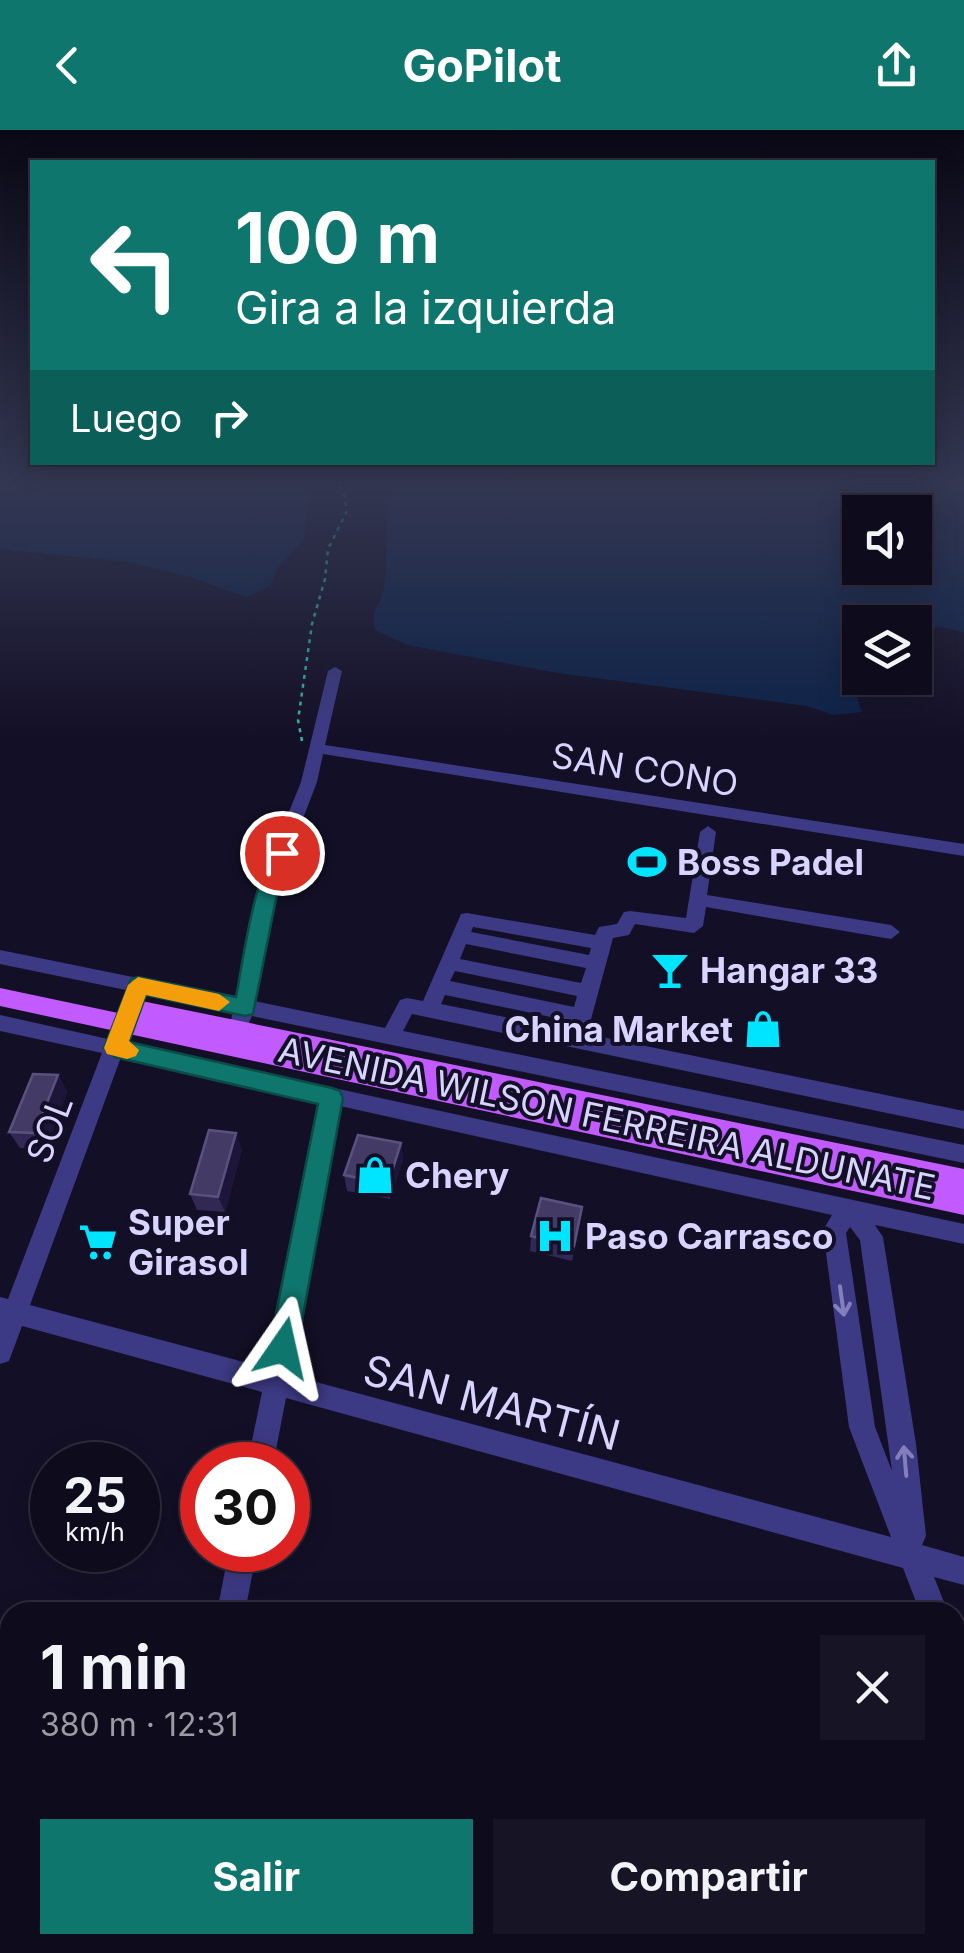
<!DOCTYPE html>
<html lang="es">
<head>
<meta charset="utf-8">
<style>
	:root { --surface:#0e0b1c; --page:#171425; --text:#f1f3f6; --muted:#9b9ba3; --line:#2e2b3b; --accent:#0f766e }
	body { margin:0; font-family:Inter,sans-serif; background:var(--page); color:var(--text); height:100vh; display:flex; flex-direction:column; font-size:38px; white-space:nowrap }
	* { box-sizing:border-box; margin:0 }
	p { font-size:32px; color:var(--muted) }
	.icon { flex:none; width:55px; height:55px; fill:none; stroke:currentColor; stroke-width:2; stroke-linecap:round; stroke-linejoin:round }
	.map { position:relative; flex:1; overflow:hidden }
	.sheet { position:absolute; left:0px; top:1472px; width:965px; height:352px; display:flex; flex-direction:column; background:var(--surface); border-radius:30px 30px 0 0; box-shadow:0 5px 25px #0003,0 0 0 2px var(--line) }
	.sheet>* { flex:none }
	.hud { position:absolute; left:30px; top:30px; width:905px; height:305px; border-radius:0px; box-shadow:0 5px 25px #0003,0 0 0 2px var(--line); background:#0f766e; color:#fff; overflow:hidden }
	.fabs { position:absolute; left:842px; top:365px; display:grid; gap:20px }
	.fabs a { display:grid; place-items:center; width:90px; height:90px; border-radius:0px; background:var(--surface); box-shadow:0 5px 25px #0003,0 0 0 2px var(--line); font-size:50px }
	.speed { position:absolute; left:30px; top:1312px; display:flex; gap:20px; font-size:50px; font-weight:700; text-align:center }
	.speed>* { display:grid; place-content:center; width:130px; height:130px; border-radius:50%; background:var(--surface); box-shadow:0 5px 25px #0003,0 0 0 2px var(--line); line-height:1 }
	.speed small { font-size:25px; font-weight:400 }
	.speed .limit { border:15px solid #d22; background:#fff; color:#111 }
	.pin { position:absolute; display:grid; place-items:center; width:85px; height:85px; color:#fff; margin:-42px; border:5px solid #fff; border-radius:50%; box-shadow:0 2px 10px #0007 }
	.me { position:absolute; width:110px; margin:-55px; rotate:11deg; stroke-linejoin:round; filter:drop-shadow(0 0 8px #0008) }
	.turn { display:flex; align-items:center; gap:35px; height:210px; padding:0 40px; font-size:45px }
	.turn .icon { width:130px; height:130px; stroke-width:2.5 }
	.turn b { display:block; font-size:70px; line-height:85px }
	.then { display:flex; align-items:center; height:95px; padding:0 40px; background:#0003; gap:20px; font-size:38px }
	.round { display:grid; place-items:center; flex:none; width:105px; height:105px; border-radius:0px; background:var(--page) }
	.headline { display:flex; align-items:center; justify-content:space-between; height:170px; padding:0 40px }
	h1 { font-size:60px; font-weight:700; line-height:75px }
	.button { display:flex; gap:20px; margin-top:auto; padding:20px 40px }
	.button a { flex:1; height:115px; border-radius:0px; background:var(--accent); color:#fff; font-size:40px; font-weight:700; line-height:115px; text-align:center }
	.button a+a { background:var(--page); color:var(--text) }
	header { display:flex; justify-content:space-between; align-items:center; height:130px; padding:0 40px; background:var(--accent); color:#fff; font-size:45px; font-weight:700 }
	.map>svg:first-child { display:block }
	.water { fill:#0c2248; fill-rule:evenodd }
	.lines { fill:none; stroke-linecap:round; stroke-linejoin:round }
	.path { stroke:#2fb8b0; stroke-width:2.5; stroke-dasharray:4 5; stroke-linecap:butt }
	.minor { fill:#3d3a85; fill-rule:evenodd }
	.major { fill:#c25bff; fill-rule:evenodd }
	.wall { fill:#312854 }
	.shaded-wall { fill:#1d163a }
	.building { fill:#433a66; stroke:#5a527e; stroke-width:2.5 }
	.oneway { stroke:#837fbc }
	.route { fill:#0f766e; stroke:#0a4d48; stroke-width:2.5 }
	.slow { fill:#f59e0b }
	.labels { text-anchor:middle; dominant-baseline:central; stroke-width:8; stroke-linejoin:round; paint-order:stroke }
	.street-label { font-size:35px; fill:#d9d4ff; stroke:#130f26 }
	.poi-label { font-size:35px; font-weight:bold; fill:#d9d4ff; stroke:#130f26; text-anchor:start }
	.near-street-label { font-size:42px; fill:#d9d4ff; stroke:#130f26 }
</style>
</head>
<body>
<header><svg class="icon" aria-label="back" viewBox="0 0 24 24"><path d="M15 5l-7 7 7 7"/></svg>GoPilot<svg class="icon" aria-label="share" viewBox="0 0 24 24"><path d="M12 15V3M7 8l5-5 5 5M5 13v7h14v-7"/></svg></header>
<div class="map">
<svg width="964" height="1823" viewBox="0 0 964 1823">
	<rect width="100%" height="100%" fill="#130f26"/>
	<!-- water -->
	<g class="water">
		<path d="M0,354H311L304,409L277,439L270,456L247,467L190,447L128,432L0,419Z"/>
		<path d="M396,354H964V502L938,497L915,509V492H860V548H871L854,559L862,582L833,585L807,576L558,543L407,515L375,500C370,476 382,476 384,456C389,418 382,392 396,354ZM860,382H915V438H860Z"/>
	</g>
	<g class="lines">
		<!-- path -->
		<path class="path" d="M302,611L298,590L312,494L325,449L328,419L347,381L343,360L337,354"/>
		<!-- minor -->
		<g class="minor">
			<path d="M335,537L342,541L325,615L964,714V726L323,624L317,652L276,759L254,871L385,898L400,870L407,868L423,871L461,784L467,783L595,805L599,797L617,794L624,782L630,781L686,788L700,702L708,696L716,702L707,765L891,795L900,802L891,809L706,777L703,796L694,803L635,794L629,805L613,808L587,904L964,981V999L412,884L403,901L964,1015V1033L252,886L248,895L241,898L231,890L233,882L144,864L126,913L964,1094V1114L875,1095L883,1107L916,1314L926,1406L922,1415L964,1427V1455L934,1447L948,1482H920L903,1438L286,1268L273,1335H247L262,1262L22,1196L9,1231L0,1234V1167L8,1169L102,923L0,901V885L108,909L126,860L0,834V820L236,868L258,759L301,652L328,541ZM473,797L591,818L589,825L471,802ZM466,814L586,838L581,853L460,829ZM455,841L577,866L574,877L450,851ZM445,865L570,891L568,900L441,874ZM121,927L320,972L266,1238L30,1175ZM340,976L832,1085L823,1100L849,1297L891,1407L290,1245ZM850,1097L860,1110L892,1341L875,1297L846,1103Z"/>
			<path d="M229,1420H257L245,1482H217Z"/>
			<path d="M955,1524L964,1528V1578L955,1574Z"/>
			<path d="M955,1794L964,1797V1823H943L940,1815H955Z"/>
			<path d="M149,1815H183L182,1823H148Z"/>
		</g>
		<!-- major -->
		<path class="major" d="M0,858L123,884L120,878L123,871L132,869L964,1039V1085L0,876Z"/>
	</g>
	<!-- wall -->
	<g class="wall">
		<path d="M58,945L67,962L46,1019L20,1018L9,1002Z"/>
		<path d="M401,1013L403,1029L390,1069L347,1061L344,1045Z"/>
		<path d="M242,1019L225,1082L197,1080L190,1064Z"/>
		<path d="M580,1092L572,1131L530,1121L531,1106Z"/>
	</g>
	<!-- shaded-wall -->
	<g class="shaded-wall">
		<path d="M58,945L67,962L46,1019L35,1003Z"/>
		<path d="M236,1003L242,1019L225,1082L218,1067Z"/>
		<path d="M401,1013L403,1029L390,1069L388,1054Z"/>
	</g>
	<!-- building -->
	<g class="building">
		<path d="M33,944L58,945L35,1003L9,1002Z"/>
		<path d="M209,1000L236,1003L218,1067L190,1064Z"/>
		<path d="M358,1005L401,1013L388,1054L344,1045Z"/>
		<path d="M541,1068L582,1077L574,1116L531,1106Z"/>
	</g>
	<!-- one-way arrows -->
	<defs><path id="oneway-shaft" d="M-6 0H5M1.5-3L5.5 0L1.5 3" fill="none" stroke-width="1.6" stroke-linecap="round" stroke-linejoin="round" transform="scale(2.5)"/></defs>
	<g class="oneway">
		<use href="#oneway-shaft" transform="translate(842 1171) rotate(82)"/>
		<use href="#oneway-shaft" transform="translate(905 1331) rotate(-95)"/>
	</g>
	<!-- sky -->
	<linearGradient id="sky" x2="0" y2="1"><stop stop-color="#0a0815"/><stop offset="0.58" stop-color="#333752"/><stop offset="1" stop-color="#333752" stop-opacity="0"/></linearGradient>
	<rect width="964" height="609" fill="url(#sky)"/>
	<!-- route -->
	<path class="route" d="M282,717L291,723L278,759L253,884L245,886L146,865L129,912L332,958L340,961L343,968L297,1218L293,1227L283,1231L273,1227L269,1218L318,974L115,927L104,918L131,849L138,847L236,867C242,838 256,726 282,717Z"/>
	<!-- slow -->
	<path class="slow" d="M138,847L219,864L230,872L219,881L146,865L129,911L139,920L136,926L127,929L107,924L104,918L128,855Z"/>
	<!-- icons -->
	<defs>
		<g id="stadium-bare" transform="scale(3)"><path d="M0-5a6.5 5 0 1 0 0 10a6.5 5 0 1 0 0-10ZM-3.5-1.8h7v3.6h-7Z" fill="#00e5ff" stroke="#130f26" stroke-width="2.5" paint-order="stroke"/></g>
		<g id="bar-bare" transform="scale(3)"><path d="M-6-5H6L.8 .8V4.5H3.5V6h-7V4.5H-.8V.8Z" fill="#00e5ff" stroke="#130f26" stroke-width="2.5" paint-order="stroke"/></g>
		<g id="shop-bare" transform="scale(3)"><path d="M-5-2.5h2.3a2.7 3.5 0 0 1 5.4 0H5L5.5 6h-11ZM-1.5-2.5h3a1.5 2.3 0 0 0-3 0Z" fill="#00e5ff" stroke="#130f26" stroke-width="2.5" paint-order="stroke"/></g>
		<g id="hospital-bare" transform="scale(3)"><path d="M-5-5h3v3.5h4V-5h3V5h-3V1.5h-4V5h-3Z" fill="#00e5ff" stroke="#130f26" stroke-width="2.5" paint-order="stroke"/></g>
		<g id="supermarket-bare" transform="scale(3)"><path d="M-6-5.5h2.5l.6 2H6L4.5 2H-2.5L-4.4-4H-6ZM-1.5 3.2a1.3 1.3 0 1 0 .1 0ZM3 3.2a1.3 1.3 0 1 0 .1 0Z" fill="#00e5ff" stroke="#130f26" stroke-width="2.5" paint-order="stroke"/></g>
	</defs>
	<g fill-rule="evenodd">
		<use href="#stadium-bare" x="647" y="732"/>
		<use href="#bar-bare" x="670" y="840"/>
		<use href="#shop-bare" x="763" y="899"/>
		<use href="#shop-bare" x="375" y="1045"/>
		<use href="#hospital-bare" x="555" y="1106"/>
		<use href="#supermarket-bare" x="98" y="1112"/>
	</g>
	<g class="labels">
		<!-- street labels -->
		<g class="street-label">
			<text transform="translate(645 639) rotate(9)">SAN CONO</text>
			<text transform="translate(607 988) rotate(12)">AVENIDA WILSON FERREIRA ALDUNATE</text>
			<text transform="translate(49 999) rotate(-69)">SOL</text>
		</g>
		<!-- poi labels -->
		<g class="poi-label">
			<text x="677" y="732">Boss Padel</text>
			<text x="700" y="840">Hangar 33</text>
			<text x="733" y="899" text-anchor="end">China Market</text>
			<text x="405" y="1045">Chery</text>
			<text x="128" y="1092">Super<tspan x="128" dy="40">Girasol</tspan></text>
			<text x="585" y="1106">Paso Carrasco</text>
		</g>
		<!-- near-street labels -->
		<g class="near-street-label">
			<text transform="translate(492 1272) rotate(15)">SAN MARTÍN</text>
		</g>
	</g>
</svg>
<div class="fabs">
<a><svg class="icon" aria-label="sound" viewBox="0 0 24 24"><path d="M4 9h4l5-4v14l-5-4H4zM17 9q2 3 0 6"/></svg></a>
<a><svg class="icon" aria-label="layers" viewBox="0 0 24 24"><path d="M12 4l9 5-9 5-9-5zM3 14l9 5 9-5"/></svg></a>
</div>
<div class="speed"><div>25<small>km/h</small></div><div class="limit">30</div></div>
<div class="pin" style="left:282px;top:723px;background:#d93025"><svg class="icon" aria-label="arrive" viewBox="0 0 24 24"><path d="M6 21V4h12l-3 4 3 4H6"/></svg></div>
<svg class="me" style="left:283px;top:1218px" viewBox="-20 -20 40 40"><path d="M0-17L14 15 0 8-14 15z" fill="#0f766e" stroke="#fff" stroke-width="4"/></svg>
<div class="hud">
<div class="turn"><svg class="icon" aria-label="left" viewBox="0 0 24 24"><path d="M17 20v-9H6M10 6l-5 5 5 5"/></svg><div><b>100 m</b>Gira a la izquierda</div></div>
<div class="then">Luego<svg class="icon" aria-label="right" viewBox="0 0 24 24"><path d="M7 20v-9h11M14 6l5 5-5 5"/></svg></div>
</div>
<section class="sheet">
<div class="headline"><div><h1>1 min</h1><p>380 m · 12:31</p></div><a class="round"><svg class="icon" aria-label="close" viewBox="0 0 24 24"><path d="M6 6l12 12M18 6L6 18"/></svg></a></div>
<div class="button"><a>Salir</a><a>Compartir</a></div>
</section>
</div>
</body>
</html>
